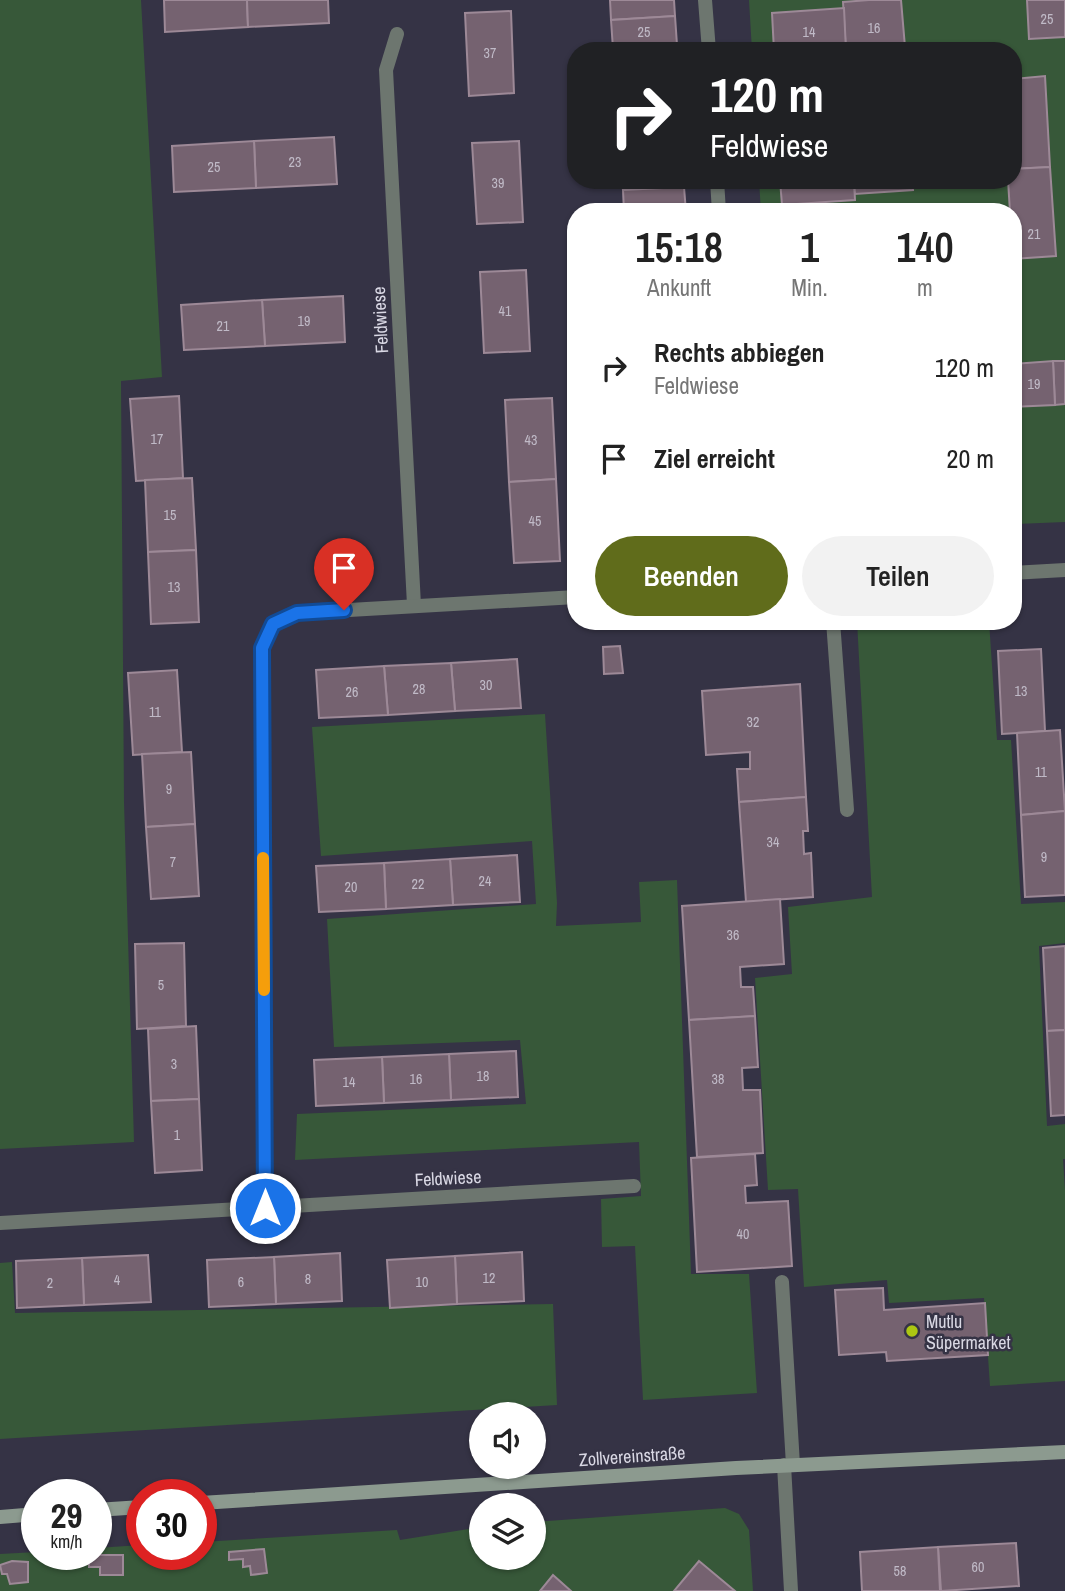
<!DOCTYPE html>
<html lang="de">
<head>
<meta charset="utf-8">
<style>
	:root { --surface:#fff; --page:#f2f2f2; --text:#222; --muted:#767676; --accent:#606c1b }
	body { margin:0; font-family:"Archivo Narrow",sans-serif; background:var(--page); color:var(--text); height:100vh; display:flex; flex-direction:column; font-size:26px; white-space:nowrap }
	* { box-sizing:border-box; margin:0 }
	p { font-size:23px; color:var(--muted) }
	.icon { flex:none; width:38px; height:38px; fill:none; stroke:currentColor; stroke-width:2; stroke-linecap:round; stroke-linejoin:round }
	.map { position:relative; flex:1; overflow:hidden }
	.sheet { position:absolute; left:567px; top:203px; width:455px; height:427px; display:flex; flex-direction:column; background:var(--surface); border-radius:28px; box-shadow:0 2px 5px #0004 }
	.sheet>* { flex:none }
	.banner { position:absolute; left:567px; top:42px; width:455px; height:147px; border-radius:28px; box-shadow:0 2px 5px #0004; background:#202124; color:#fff; overflow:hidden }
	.buttons { position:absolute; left:469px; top:1402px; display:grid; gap:14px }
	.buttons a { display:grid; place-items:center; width:77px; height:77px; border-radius:50%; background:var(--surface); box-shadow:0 2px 5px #0004; font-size:35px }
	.speed { position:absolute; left:21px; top:1479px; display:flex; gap:14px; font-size:35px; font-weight:700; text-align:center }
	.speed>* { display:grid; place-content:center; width:91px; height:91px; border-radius:50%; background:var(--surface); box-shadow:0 2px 5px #0004; line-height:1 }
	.speed small { font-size:18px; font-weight:400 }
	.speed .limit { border:10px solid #d22; background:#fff; color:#111 }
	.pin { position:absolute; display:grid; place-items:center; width:60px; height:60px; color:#fff; margin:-72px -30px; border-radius:50% 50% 50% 0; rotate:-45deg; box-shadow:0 0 7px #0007 }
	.pin .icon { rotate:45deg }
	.me { position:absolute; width:77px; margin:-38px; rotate:0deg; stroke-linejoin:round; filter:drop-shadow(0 0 5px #0008) }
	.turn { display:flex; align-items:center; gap:24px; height:147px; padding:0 28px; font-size:32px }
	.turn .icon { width:91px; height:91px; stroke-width:2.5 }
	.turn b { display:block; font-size:49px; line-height:60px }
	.eta { display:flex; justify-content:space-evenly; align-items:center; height:119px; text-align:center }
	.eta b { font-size:42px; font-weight:600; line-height:49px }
	.primary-button { display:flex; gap:14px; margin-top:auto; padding:14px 28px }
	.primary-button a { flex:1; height:80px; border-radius:42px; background:var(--accent); color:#fff; font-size:28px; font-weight:600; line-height:80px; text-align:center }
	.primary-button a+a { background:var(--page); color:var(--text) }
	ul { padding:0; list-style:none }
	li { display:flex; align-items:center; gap:21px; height:91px; padding:0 28px }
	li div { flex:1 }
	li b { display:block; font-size:26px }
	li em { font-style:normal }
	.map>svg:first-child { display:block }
	.green { fill:#375839 }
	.building { fill:#756270; stroke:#9d8997; stroke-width:2 }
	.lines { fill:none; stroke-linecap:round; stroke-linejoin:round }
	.service { stroke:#6d766f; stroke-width:14 }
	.minor { stroke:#6d766f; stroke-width:14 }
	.secondary { stroke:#8c9a8f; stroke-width:14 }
	.route-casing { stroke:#114b97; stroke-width:18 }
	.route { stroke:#1a73e8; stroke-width:12 }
	.slow { stroke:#f59e0b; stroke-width:12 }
	.poi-dot { fill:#acc612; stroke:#353345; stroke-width:2.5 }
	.labels { text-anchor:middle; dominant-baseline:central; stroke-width:5; stroke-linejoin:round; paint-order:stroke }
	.number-label { font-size:14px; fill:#c0bac7 }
	.street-label { font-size:18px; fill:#d9d8e4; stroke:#353345 }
	.poi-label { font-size:18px; fill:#d9d8e4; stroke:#353345; text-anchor:start }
</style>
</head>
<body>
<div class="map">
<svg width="1065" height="1591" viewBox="0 0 1065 1591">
	<rect width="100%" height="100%" fill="#353345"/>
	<!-- green -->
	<g class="green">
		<path d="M0,0H141L162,377L121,381L124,802L134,1142L0,1149Z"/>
		<path d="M749,0H1065V522L1013,524V212H761L759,180H1013V51H752Z"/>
		<path d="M857,621H989L997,740H1011L1021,904L1065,902V943L1039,946L1047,1126L1065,1124V1159H1063L1065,1190V1381L990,1386L984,1298L889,1303L887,1280L804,1287L798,1189L768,1190L755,978L792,974L788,907L872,897Z"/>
		<path d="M545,714L557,903L556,926L641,922L639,882L677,880L691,1274H749L757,1393L643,1400L635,1246L602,1247L601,1199L641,1196L639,1142L295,1160L297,1114L526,1104L520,1040L334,1047L327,919L536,904L532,841L321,856L312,727Z"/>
		<path d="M12,1262L15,1313L553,1304L557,1405L0,1439V1263Z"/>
		<path d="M725,1508L739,1514L749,1530L753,1591H0V1554L37,1552V1554H96V1548L142,1545V1554H201V1542L397,1530L400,1540L481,1527V1558H534V1522Z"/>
	</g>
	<!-- building -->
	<g class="building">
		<path d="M164,0H247L248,27L165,32Z"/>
		<path d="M247,0H328L329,23L248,27Z"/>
		<path d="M610,0H674L675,16L611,20Z"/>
		<path d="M869,0H901L905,47L846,51L843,2Z"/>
		<path d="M1027,0H1065V37L1029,39Z"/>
		<path d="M844,8L846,51H774L772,13Z"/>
		<path d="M511,11L514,93L469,96L465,13Z"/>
		<path d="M675,16L677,45L613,49L611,20Z"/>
		<path d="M656,46L657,51H613V49Z"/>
		<path d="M1045,76L1050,167L1013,169V79Z"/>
		<path d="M334,137L337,184L256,188L254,141Z"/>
		<path d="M254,141L256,188L174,192L172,146Z"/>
		<path d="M519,141L523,222L477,224L472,143Z"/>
		<path d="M1050,167L1056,256L1013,259V212H1010L1008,180H1013V169Z"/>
		<path d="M622,180H684V187L623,190Z"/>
		<path d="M780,180H854L855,200L782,205Z"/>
		<path d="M854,180H912L913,190L855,194Z"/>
		<path d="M684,187L686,212H624L623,190Z"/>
		<path d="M526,270L530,351L484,353L480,272Z"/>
		<path d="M343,296L345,342L265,346L262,300Z"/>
		<path d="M262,300L265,346L184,350L181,305Z"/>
		<path d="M1053,361H1065V404L1055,405Z"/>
		<path d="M1053,361L1055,405L1013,407V364Z"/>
		<path d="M179,396L183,478L136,481L130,399Z"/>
		<path d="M552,398L556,479L509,482L505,400Z"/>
		<path d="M192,478L196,550L148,552L145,480Z"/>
		<path d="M556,479L560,561L514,563L509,482Z"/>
		<path d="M196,550L199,622L151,624L148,552Z"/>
		<path d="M620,646L623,673L604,674L603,647Z"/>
		<path d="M1041,649L1045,731L1002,734L998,651Z"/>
		<path d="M517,659L521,708L455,711L451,663Z"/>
		<path d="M451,663L455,711L388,715L384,666Z"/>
		<path d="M384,666L388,715L319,718L316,670Z"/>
		<path d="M177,670L182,752L133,755L128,673Z"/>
		<path d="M800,684L806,797L739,802L737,769H750V752L706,755L702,691Z"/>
		<path d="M1060,730L1065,811L1021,815L1017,733Z"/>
		<path d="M191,752L195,824L146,827L142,754Z"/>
		<path d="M806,797L808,831H803L804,854L811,853L813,897L746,902L739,802Z"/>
		<path d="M1065,811V895L1025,897L1021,815Z"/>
		<path d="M195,824L199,896L151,899L146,827Z"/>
		<path d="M517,855L520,902L453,905L450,859Z"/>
		<path d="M450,859L453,905L386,909L384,863Z"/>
		<path d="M384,863L386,909L319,912L316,866Z"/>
		<path d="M780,899L784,964L740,967L741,987H753L755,1016L689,1020L682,906Z"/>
		<path d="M184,943L186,1026L137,1029L135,944Z"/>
		<path d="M1065,946V1030L1047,1031L1043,948Z"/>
		<path d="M755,1016L758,1067L742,1068L743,1090H760L763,1153L697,1157L689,1020Z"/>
		<path d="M196,1026L199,1099L151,1101L148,1029Z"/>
		<path d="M1065,1030V1115L1051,1116L1047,1031Z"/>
		<path d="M516,1051L518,1097L451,1100L449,1054Z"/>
		<path d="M449,1054L451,1100L384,1103L382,1057Z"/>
		<path d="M382,1057L384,1103L316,1106L314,1060Z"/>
		<path d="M199,1099L202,1170L155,1173L151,1101Z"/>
		<path d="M755,1154L757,1185L745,1186L746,1203L788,1201L792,1266L697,1272L691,1158Z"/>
		<path d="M522,1252L524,1301L457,1304L455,1256Z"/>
		<path d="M340,1253L342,1301L276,1304L274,1257Z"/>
		<path d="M148,1255L151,1302L84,1305L82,1258Z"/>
		<path d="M455,1256L457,1304L390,1308L387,1260Z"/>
		<path d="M274,1257L276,1304L209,1307L207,1260Z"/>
		<path d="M82,1258L84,1305L17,1308L16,1261Z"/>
		<path d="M883,1288L884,1310L985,1303L988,1355L887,1361L886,1352L839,1355L835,1290Z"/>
		<path d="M1016,1543L1019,1586L941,1591L938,1547Z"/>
		<path d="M938,1547L940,1591H862L860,1552Z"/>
		<path d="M264,1549L267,1573L251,1575L250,1566L243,1567V1559L229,1560V1552Z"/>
		<path d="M83,1555H123V1575H100V1567H89V1560H83Z"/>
		<path d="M12,1561L28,1562V1582L10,1584L7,1574H2L0,1565Z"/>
		<path d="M699,1561L735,1591H674Z"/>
		<path d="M553,1575L571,1591H540Z"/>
	</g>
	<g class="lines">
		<!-- service -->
		<g class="service">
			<path d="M833,621L847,810"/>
			<path d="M782,1282L793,1465"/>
		</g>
		<!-- minor -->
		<g class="minor">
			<path d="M705,0L709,51"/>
			<path d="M397,34L386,70L414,605"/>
			<path d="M717,180L719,212"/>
			<path d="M1013,573L1065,570"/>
			<path d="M265,1208L262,648L273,624L297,613L576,597"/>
			<path d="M0,1223L634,1186"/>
			<path d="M784,1465L791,1591"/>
		</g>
		<!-- secondary -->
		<g class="secondary">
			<path d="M201,1503L736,1468L1065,1452"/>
			<path d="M96,1510L142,1507"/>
			<path d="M0,1517L37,1514"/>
		</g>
	</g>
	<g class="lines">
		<!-- route casing -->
		<g class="route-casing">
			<path id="route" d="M265,1208L262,648L273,624L297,613L344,610"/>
		</g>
		<!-- route -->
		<use href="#route" class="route"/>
		<!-- slow -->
		<path class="slow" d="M263,858L264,990"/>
	</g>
	<!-- markers -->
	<circle class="poi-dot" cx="912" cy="1331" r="7"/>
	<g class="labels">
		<!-- number labels -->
		<g class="number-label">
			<text x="1047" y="19">25</text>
			<text x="874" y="28">16</text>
			<text x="644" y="32">25</text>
			<text x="809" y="32">14</text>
			<text x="490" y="53">37</text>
			<text x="295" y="162">23</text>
			<text x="214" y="167">25</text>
			<text x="498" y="183">39</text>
			<text x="1034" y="234">21</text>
			<text x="505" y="311">41</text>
			<text x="304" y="321">19</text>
			<text x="223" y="326">21</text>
			<text x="1034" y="384">19</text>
			<text x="157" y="439">17</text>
			<text x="531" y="440">43</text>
			<text x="170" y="515">15</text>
			<text x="535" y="521">45</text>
			<text x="174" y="587">13</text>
			<text x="486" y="685">30</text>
			<text x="419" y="689">28</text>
			<text x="1021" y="691">13</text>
			<text x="352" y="692">26</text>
			<text x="155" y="712">11</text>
			<text x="753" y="722">32</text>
			<text x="1041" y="772">11</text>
			<text x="169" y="789">9</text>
			<text x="773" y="842">34</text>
			<text x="1044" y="857">9</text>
			<text x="173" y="862">7</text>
			<text x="485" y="881">24</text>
			<text x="418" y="884">22</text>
			<text x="351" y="887">20</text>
			<text x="733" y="935">36</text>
			<text x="161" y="985">5</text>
			<text x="174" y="1064">3</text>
			<text x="483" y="1076">18</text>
			<text x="416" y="1079">16</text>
			<text x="718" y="1079">38</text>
			<text x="349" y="1082">14</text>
			<text x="177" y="1135">1</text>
			<text x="743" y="1234">40</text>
			<text x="489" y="1278">12</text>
			<text x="308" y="1279">8</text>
			<text x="117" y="1280">4</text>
			<text x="241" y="1282">6</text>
			<text x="422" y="1282">10</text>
			<text x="50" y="1283">2</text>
			<text x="978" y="1567">60</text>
			<text x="900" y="1571">58</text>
		</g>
		<!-- street labels -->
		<g class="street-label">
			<text transform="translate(380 320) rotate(-93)">Feldwiese</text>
			<text transform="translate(448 1178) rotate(-3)">Feldwiese</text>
			<text transform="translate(632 1456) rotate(-4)">Zollvereinstraße</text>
		</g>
		<!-- poi labels -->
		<g class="poi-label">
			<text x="926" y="1321">Mutlu<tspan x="926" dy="21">Süpermarket</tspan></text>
		</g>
	</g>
</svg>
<div class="buttons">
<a><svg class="icon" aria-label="sound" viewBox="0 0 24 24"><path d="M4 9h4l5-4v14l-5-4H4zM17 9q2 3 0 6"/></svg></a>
<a><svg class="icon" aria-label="layers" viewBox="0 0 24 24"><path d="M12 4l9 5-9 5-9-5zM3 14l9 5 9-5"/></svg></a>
</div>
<div class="speed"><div>29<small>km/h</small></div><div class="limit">30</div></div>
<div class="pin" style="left:344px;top:610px;background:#d93025"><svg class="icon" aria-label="arrive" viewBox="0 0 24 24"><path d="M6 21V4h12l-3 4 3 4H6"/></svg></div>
<svg class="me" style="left:265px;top:1208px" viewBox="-20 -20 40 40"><circle r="17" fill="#1a73e8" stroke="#fff" stroke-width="3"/><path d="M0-11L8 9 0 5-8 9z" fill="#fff"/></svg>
<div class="banner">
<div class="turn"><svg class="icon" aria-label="right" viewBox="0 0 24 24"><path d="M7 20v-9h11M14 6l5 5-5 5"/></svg><div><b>120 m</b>Feldwiese</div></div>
</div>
<section class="sheet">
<div class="eta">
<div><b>15:18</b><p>Ankunft</p></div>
<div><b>1</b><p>Min.</p></div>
<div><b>140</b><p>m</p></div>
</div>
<ul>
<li><svg class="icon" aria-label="right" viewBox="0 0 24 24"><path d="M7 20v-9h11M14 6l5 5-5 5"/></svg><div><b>Rechts abbiegen</b><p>Feldwiese</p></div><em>120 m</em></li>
<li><svg class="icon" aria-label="arrive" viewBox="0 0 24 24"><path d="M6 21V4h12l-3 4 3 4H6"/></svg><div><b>Ziel erreicht</b></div><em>20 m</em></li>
</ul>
<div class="primary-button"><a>Beenden</a><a>Teilen</a></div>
</section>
</div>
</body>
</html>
